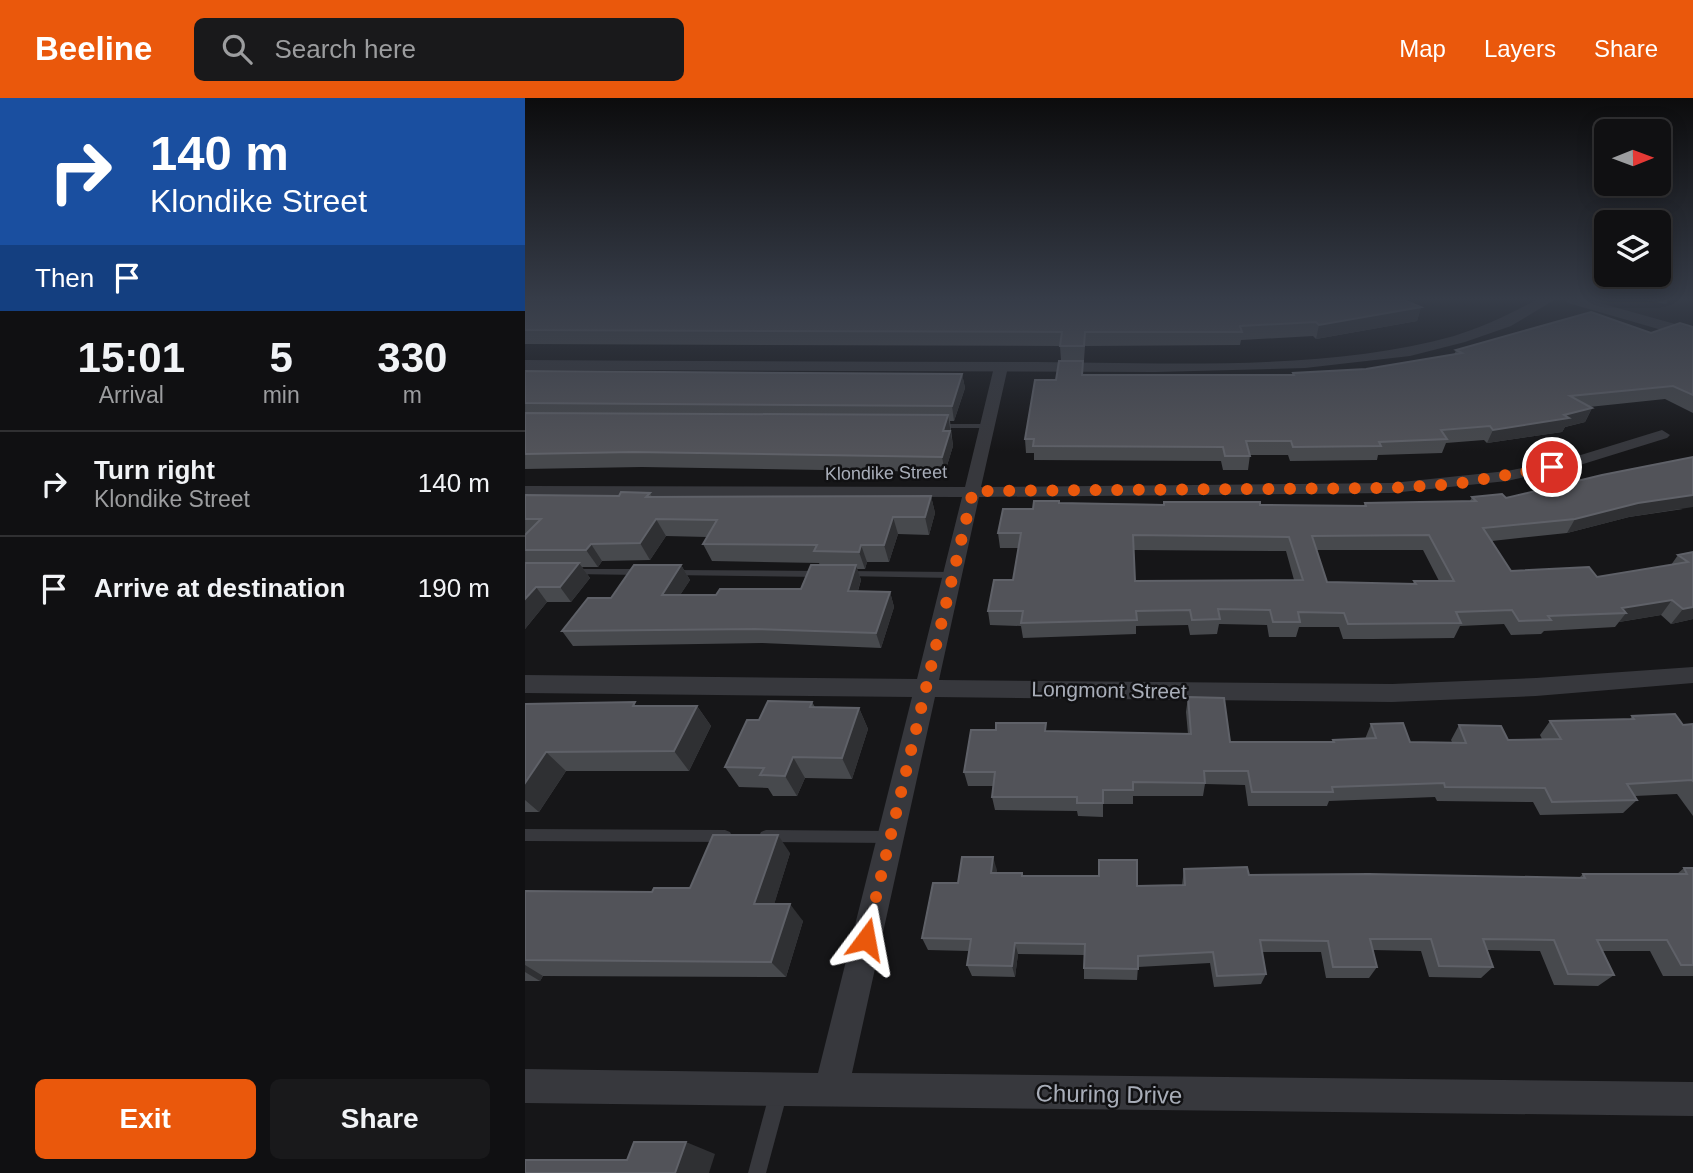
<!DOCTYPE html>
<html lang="en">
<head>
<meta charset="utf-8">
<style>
	:root { --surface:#101012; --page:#19191b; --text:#f1f3f6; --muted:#9c9d9f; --line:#303032; --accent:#ea580c }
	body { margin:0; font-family:Helvetica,sans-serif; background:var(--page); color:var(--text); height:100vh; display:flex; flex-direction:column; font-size:26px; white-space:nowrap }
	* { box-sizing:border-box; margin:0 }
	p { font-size:23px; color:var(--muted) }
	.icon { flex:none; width:38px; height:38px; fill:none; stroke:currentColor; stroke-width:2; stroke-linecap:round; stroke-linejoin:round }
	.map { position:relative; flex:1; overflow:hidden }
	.details { display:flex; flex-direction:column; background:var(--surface); width:525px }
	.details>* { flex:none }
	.banner { background:#1a4fa0; color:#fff; overflow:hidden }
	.needle { width:46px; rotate:89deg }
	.buttons { position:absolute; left:1069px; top:21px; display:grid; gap:14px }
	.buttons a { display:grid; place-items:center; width:77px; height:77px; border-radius:10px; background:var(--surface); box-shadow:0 4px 18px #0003,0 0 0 2px var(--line); font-size:35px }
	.pin { position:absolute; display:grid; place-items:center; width:60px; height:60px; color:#fff; margin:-30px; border:4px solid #fff; border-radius:50%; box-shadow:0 2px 7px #0007 }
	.me { position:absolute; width:77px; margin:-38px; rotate:13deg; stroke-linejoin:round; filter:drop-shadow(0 0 5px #0008) }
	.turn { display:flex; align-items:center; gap:24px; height:147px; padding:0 35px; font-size:32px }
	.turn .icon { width:91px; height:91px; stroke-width:2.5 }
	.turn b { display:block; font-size:49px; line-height:60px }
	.then { display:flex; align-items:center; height:66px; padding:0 35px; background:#0003; gap:14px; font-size:26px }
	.eta { display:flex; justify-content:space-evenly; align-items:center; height:119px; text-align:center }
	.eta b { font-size:42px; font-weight:800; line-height:49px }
	.button { display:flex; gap:14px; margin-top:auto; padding:14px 35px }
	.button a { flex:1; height:80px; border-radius:10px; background:var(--accent); color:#fff; font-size:28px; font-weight:800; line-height:80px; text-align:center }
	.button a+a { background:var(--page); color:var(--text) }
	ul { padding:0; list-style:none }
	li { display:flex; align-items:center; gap:21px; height:105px; padding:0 35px; border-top:2px solid var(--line) }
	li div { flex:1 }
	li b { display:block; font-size:26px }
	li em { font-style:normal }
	header { display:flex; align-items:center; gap:42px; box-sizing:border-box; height:98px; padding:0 35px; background:var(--accent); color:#fff }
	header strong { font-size:33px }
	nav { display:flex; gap:38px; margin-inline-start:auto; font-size:24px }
	.search { width:490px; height:63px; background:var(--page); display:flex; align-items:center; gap:18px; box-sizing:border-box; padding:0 24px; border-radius:10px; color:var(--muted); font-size:26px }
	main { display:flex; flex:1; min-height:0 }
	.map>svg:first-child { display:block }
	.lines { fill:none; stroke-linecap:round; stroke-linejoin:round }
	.service { fill:#37383d; fill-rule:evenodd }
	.minor { fill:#37383d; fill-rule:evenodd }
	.tertiary { fill:#37383d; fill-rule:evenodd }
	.wall { fill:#47494d; fill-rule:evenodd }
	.shaded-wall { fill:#2f3033 }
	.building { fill:#525359; stroke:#5f6168; stroke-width:2; fill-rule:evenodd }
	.route { stroke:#ea580c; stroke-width:12; stroke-dasharray:0 21.6 }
	.labels { text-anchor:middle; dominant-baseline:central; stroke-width:5; stroke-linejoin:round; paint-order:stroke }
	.far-street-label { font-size:18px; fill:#a8adb8; stroke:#111113 }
	.street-label { font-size:21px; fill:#a8adb8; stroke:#111113 }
	.near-street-label { font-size:24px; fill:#a8adb8; stroke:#111113 }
</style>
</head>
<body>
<header>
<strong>Beeline</strong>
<div class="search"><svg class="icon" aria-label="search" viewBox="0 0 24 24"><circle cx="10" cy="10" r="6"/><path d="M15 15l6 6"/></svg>Search here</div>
<nav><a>Map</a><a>Layers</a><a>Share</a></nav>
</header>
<main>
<section class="details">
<div class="banner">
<div class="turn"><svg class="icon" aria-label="right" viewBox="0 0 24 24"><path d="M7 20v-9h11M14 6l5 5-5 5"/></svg><div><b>140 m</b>Klondike Street</div></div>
<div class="then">Then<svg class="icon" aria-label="arrive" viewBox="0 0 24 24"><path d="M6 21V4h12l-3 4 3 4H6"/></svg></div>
</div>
<div class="eta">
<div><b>15:01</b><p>Arrival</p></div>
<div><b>5</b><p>min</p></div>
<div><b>330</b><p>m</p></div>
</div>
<ul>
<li><svg class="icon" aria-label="right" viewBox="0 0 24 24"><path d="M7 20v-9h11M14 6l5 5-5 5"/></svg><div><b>Turn right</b><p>Klondike Street</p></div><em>140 m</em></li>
<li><svg class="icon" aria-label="arrive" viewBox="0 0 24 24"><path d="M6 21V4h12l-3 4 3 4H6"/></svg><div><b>Arrive at destination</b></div><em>190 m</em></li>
</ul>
<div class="button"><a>Exit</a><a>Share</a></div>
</section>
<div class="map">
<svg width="1168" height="1075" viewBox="0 0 1168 1075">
	<rect width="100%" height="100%" fill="#161618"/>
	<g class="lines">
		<!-- service -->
		<g class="service">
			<path d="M409,326H463L467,328L463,330H412L408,328Z"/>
			<path d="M48,471H116L121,474L116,477L45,476L43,474Z"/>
			<path d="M146,472L295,473L300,476L295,479L143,477L141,475L143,473Z"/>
			<path d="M321,473L428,474L433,477L428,480L318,478L316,476L318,474Z"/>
			<path d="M0,731L200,732L205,734L207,738L205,742L200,744L0,743Z"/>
			<path d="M241,732L365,733L370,735L372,739L370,743L365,745L241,744L236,742L234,738L236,734Z"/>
			<path d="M253,988L259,991L262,997L241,1075H223L244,997L247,991Z"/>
		</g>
		<!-- minor -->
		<path class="minor" d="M476,265L483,269L456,389L867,385L982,373L1046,360L1137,332L1145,337L1142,340L1055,367L982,383L867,395L454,399L414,582L867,586L1011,580L1168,569V585L1011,598L867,604L410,599L327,975L1168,984V1018L0,1005V971L293,975L387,599L0,595V577L392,581L437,399L0,398V388L440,389L469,269Z"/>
		<!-- tertiary -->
		<g class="tertiary">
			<path d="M1011,202H1029L986,228L940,244L885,258L780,270L631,274L0,272V262C164,263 328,264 492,264C629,264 798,275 929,238C958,229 985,216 1011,202Z"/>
			<path d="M1041,202H1064L1168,231V241L1043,205Z"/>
		</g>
	</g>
	<!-- wall -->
	<g class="wall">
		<path d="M0,202L896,209L892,223L791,241L788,238L716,242L715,247L560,248L559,262H536L535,248L0,246Z"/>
		<path d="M1120,202H1143L1141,206Z"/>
		<path d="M1168,229V315L1140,301L1064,309L1067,310L1060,324L1040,329L1037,334L962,345L959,342L921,345L917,355L853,357L852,362L765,363L763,357H725L723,372H698L696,363L509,362V355H501L500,341L531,282L559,277H768V275L841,271L929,257L931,252L1126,235Z"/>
		<path d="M0,273L437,276L440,290L429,323H425L428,348L420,374L117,369L0,371Z"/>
		<path d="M125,395L127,399L406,398L410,415L404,437L373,436L364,464H342L340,471H332L336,482L333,493L365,494L369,509L356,550L237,545L48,548L37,533L86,500L156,467L165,482L155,497H191L276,491L295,467L294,465L187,463L178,446L182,439L141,438L125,462L77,463L73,469H57L65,480L46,504H22L0,531V397L94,398Z"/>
		<path d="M947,399L1158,411L1104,419L1042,435L967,443L986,473L1072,479L1146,467L1153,457L1168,454V521L1146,526L1136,517L1094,524L1090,529L1019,533L1016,536L986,537L979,526L935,528L929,540L849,541H818L814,529H774L771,539H744L742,527L694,526L692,536L665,537L663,527L611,528V536L498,540L496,528L465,527L463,513L488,482L493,450H475L473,435L508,411L534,405L839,408L840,405L945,403ZM608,452L761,453L769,482L610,483ZM792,452H898L914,483H889L888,486L802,484Z"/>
		<path d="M663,599L705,644H807L808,642L840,641L846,626L885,644H927L926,642L934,627L983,642L1017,641L1015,637L1025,623L1105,621L1107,618L1158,627L1168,626V718L1152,696L1110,698L1112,702L1098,715L1015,717L1008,704L912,703L910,699L804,703L802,708H723L720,687L680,686L678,698H608V706H578V719L553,718L552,713L470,712L467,699L468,688H443L439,674L521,633L663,636L661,614Z"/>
		<path d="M287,604L290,609L334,610L343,631L327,681L280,680L272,698H248L243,690L214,689L200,669L234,622Z"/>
		<path d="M0,606L172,608L186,628L164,673H41L14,714H0Z"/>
		<path d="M265,755L249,806L278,823L261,879L18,878L15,883H0V793L127,794L165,790Z"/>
		<path d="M1159,770H1168V878H1138L1125,853H1077L1089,877L1073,888L1029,887L1015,853L962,852L968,869L956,880L904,879L896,853L848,852L852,869L844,880H801L796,854H737L741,876L736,886L689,889L685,865L613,869L612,882L559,881V857L493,856L490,879L447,878L442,867L444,853L403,852L397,840L433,785L472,772L471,775L612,788L657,787L659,771L724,777L1054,780L1058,776H1152Z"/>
	</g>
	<!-- shaded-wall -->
	<g class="shaded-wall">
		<path d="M896,209L892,223L791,241L794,227Z"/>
		<path d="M437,276L440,290L429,323L427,308Z"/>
		<path d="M1067,310L1060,324L1040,329L1037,334L962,345L968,332Z"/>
		<path d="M423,317L428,348L420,374L417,359L418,333Z"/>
		<path d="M1168,397V409L1104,419L1042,435L1050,421L1113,405Z"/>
		<path d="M406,398L410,415L404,437L400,419Z"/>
		<path d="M368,419L373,436L364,464L359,447Z"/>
		<path d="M131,421L141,438L125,462L115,445Z"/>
		<path d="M66,446L77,463L73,469L61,452Z"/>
		<path d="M336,447L342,464L340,471L334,454Z"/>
		<path d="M54,465L65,480L46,504L35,489Z"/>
		<path d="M156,467L165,482L146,511L137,497Z"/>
		<path d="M331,467L336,482L328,508L323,493Z"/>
		<path d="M11,489L22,504L0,531V501Z"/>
		<path d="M365,494L369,509L356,550L351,535Z"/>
		<path d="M1147,502L1136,517L1094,524L1101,515L1097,510Z"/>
		<path d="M1168,509V521L1146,526L1158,511Z"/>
		<path d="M172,608L186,628L164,673L149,653Z"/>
		<path d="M334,610L343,631L327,681L317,660Z"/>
		<path d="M21,654L41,673L14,714L0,702V685Z"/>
		<path d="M268,659L280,680L272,698L260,678Z"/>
		<path d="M253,737L265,755L244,823L229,806Z"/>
		<path d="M468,759L472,772L470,787L466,775Z"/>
		<path d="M265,806L278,823L261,879L246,864Z"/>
		<path d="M490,845L493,856L490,879L487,868Z"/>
		<path d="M0,867L18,878L15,883L0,874Z"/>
		<path d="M161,1044L190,1056L184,1075H150Z"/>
	</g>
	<!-- building -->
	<g class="building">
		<path d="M0,202H879L896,209L794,227L791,224L715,228L717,234H560L559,248H535L537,234L0,232Z"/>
		<path d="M1066,214L1126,235L1155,225L1168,229V297L1148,288L1045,298L1067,310L1039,317L1044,320L968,332L965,328L916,332L922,341L854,344L856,348L768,349L766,343H721L725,358H700L698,349L508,348L509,341H500L510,282H531L534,263H558L557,277H769L768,275L841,271L937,255L931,252Z"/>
		<path d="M0,273L437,276L427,308L0,305Z"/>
		<path d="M0,315L423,317L418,333H425L417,359L108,354L0,356Z"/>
		<path d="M1168,359V397L1113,405L1050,421L958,430L986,473L1064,469L1072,479L1163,464L1153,457L1168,454V509L1158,511L1147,502L1097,510L1101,515L1023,518L1026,522L994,523L987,512L931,514L936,525L823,526L819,515L773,514L775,524H748L745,512L693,511L695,521L667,522L665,512L611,513L612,522L496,525L498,513H463L469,482H488L496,435H473L478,411H508L509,403H534V405L639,407V404H735V407L841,408L840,405L951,403L947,399L977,396L981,400L1077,377ZM608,437L764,439L778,482L610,483ZM904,437L929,483H889L891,486L802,484L787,438Z"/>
		<path d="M96,394L125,395L121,399L406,398L400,419H368L359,447H336L334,454L289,453L292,447L178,446L192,422L131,421L115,445L66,446L61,452H0V437L16,421H0V397L94,398Z"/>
		<path d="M0,465H54L35,489H11L0,501Z"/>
		<path d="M109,467H156L137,497H191L195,491H276L286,467H331L323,493L365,494L351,535L230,531L37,533L63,500H86Z"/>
		<path d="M663,599L699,600L705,644H809L808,642L851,640L846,626L878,625L885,644L941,645L934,627L976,628L983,642L1036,641L1025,623L1109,621L1107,618L1150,616L1158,627L1168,626V683L1167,682L1102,686L1112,702L1027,704L1020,690L920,689L919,685L807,689L808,694H727L723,673H679L680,685L608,684V692H578V705H552V699H467L470,674H439L446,632H471V625H521L520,633L666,636Z"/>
		<path d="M243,603L287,604L285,609L334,610L317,660L268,659L260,678L235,677L239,670L200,669L222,622H234Z"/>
		<path d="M110,604L108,608H172L149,653L21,654L0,685V606Z"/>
		<path d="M188,737H253L229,806H265L246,864L0,862V793L127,794L129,790H165Z"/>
		<path d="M437,759H468L466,775H497V778H574V762H612V788L660,787L659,771L722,769L724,777L844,776L1060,780L1058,776H1162L1159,770H1168V867H1156L1142,842H1072L1089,877L1043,876L1029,842L958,841L968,869L914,868L906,841H845L852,869H808L803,843L735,842L741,876L692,878L688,854L613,858V871L559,870L560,846L490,845L487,868L442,867L446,841L397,840L408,785H433Z"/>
		<path d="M109,1044H161L150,1075H0V1062H102Z"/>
	</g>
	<!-- sky -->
	<linearGradient id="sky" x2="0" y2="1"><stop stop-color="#0c0c0d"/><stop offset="0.57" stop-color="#363c48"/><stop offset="1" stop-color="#363c48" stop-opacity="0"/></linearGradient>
	<rect width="1168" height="353" fill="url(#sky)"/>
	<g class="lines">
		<!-- route -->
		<path class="route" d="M341,841L448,393L867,390L930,386L1027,369"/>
	</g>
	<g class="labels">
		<!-- far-street labels -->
		<g class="far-street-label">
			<text transform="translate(361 375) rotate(-1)">Klondike Street</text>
		</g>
		<!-- street labels -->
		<g class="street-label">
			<text transform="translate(584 592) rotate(1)">Longmont Street</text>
		</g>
		<!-- near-street labels -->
		<g class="near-street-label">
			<text transform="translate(584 996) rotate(1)">Churing Drive</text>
		</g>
	</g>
</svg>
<div class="buttons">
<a><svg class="needle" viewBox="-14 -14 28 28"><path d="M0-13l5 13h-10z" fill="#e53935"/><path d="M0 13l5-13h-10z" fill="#9c9d9f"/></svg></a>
<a><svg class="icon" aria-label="layers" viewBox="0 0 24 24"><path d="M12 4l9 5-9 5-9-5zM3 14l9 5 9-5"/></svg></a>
</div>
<div class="pin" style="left:1027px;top:369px;background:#d93025"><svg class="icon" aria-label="arrive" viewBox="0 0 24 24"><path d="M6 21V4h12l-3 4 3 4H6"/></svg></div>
<svg class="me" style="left:341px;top:841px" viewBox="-20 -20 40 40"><path d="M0-17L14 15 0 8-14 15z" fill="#ea580c" stroke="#fff" stroke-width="4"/></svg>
</div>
</main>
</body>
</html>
